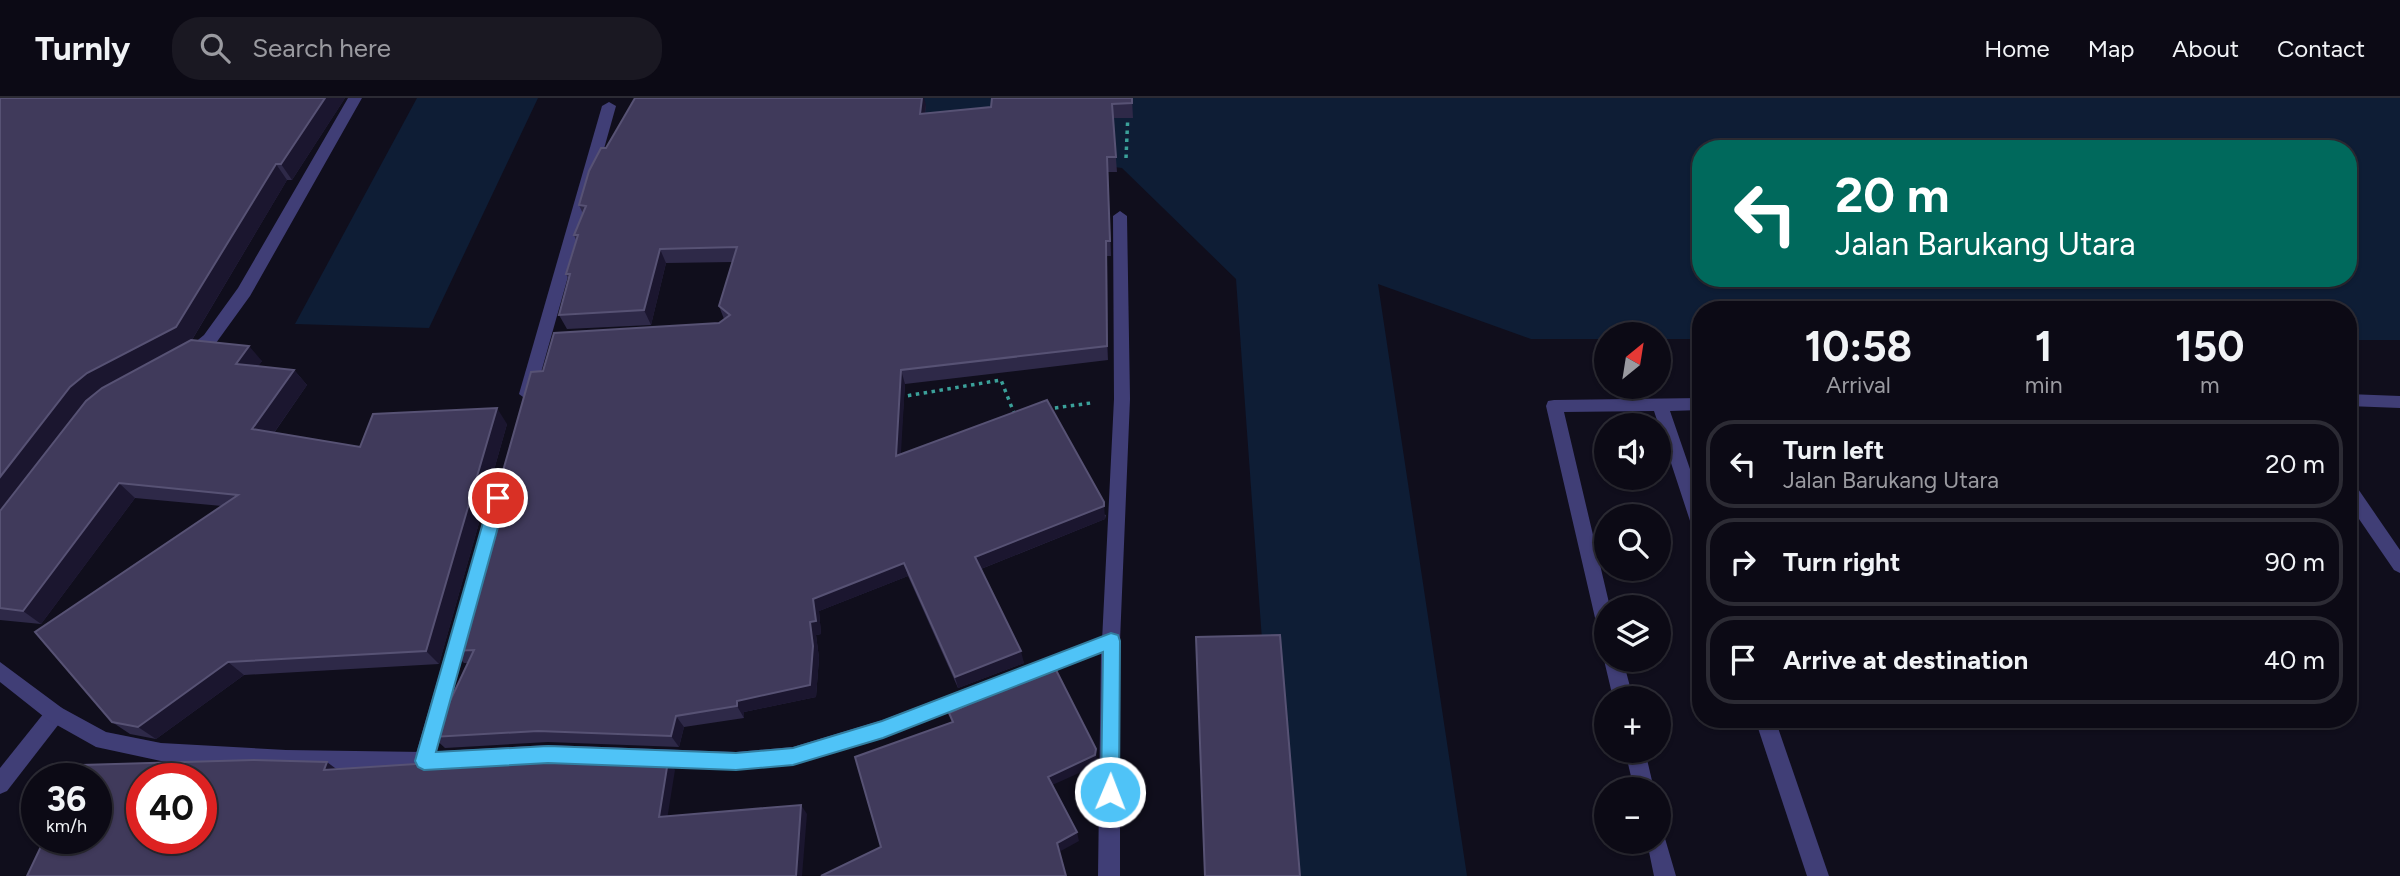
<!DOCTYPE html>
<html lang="en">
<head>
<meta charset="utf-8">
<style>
	:root { --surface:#0c0a15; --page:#1a1822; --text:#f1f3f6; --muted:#9a9aa0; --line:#2c2b34 }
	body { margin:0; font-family:Figtree,sans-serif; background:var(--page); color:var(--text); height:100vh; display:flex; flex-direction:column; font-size:26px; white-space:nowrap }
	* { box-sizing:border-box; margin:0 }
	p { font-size:23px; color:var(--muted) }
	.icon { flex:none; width:38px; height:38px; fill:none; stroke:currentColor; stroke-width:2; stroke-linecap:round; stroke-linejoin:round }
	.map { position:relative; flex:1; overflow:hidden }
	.panel { position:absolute; left:1692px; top:203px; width:665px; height:427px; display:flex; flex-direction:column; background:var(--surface); border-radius:28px; box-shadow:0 2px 5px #0004,0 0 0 2px var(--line) }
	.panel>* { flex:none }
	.top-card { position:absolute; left:1692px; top:42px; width:665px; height:147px; border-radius:28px; box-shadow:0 2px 5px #0004,0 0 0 2px var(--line); background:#00695c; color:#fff; overflow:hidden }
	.needle { width:46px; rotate:30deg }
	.fabs { position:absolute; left:1594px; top:224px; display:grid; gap:14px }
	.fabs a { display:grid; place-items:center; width:77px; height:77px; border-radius:50%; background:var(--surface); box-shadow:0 2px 5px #0004,0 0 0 2px var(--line); font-size:35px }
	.speed { position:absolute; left:21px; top:665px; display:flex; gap:14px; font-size:35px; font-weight:700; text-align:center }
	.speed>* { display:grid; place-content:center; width:91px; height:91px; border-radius:50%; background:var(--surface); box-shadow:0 2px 5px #0004,0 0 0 2px var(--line); line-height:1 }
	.speed small { font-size:18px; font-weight:400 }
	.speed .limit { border:10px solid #d22; background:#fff; color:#111 }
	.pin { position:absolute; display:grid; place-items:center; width:60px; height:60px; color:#fff; margin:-30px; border:4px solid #fff; border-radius:50%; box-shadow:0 2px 7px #0007 }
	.me { position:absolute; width:77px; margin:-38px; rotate:1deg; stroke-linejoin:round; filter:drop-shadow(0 0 5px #0008) }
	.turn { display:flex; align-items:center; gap:24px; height:147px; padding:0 28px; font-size:32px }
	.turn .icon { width:91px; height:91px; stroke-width:2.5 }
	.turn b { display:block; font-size:49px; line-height:60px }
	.eta { display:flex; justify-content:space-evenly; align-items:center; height:119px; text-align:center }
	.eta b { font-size:42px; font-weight:700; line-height:49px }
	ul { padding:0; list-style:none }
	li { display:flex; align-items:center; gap:21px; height:88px; margin:0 14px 10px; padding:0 14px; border:4px solid var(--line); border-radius:28px }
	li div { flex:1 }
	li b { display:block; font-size:26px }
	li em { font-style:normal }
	header { display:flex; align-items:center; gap:42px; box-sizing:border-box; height:98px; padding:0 35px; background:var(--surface); border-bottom:2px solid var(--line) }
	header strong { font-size:33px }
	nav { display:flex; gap:38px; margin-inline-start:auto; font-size:24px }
	.search { width:490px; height:63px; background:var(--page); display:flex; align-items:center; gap:18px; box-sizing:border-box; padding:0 24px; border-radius:28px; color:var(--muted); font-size:26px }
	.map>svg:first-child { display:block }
	.water { fill:#0e1d35; fill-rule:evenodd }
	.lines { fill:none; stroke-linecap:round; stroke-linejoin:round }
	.path { stroke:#3ba19a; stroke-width:3.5; stroke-dasharray:3.5 4.5; stroke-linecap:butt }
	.service { fill:#403e76; fill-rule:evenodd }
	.minor { fill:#403e76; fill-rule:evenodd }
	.tertiary { fill:#403e76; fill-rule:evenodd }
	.wall { fill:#2e2948 }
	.shaded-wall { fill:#1b162f }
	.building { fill:#403a5b; stroke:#575274; stroke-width:2; fill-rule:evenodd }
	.route { fill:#4fc3f7; stroke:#337fa1; stroke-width:2 }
</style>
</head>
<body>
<header>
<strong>Turnly</strong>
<div class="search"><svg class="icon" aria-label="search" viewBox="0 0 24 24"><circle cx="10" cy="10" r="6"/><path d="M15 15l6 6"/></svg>Search here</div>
<nav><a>Home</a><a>Map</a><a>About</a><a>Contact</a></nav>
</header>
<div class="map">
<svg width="2400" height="778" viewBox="0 0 2400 778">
	<rect width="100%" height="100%" fill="#100e1c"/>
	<!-- water -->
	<g class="water">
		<path d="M417,0H538L429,230L295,226Z"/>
		<path d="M783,0H2400V242H2349L2348,212H1701V241H1659V236H1606V241H1531L1378,186L1467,778H1279L1236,181L1122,70L776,26ZM1701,51H2348V180H1701Z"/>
	</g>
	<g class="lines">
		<!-- path -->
		<g class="path">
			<path d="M1126,60L1128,15"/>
			<path d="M900,299L1001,282L1014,315H1018"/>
			<path d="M1047,311L1091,305"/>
		</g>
		<!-- service -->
		<g class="service">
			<path d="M2348,296L2400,298V310L2348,308Z"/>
			<path d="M1701,300V312L1670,313L1701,403V436L1695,434L1692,429L1654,313L1564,314L1610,509H1606V539L1599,537L1546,308L1548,303L1554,302Z"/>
			<path d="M2348,383L2354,385L2400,452V475L2394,472L2348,405Z"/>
			<path d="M1606,558V562H1623L1633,600H1613L1604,562Z"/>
			<path d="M1755,621H1775L1829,778H1807Z"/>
			<path d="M1625,653H1645L1654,691H1634Z"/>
			<path d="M1659,735L1664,737L1676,778H1654L1647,744H1659Z"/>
		</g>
		<!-- minor -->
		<g class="minor">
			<path d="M348,0H362L250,198L216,245L196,259H184L182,255L204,237L238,190Z"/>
			<path d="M609,4L616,8L535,296L527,302L519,296L602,8Z"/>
			<path d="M1120,113L1127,118L1130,301L1120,543L1118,549L1111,551L1104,549L1102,543L1114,301L1113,118Z"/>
			<path d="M461,524L468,526L470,532L434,663L431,670L424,672L417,670L414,663L452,532L454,526Z"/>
			<path d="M55,607L62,610L65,616L62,622L7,693L0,696V670L48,610Z"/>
		</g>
		<!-- tertiary -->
		<path class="tertiary" d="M1111,535L1118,537L1120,543V778H1098L1101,555L883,640L793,667L736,672L548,665L424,672L286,670L161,663L96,649L48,622L0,584V564L62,610L106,634L161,645L286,652L424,654L548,647L736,654L793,649L883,622Z"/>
	</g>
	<!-- wall -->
	<g class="wall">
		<path d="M0,0H345L292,82H287L192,242L262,263L258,268L294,272L307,287L274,335L360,349L507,326L439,566L244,577L156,641L130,636L112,624L222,408L135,400L41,526L0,522Z"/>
		<path d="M1132,0L1133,20H1113L1117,74H1108L1111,158H1107L1108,262L905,286L900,356L1106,417L1105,421L981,471L1024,565L958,590L908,478L819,513L821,536L816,537L819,560L816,599L744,614V620L684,629L679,649L548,644L445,650L433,639L468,565H464L452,553L543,273L719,225L724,221L719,208L733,164L666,165L651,227L567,231L559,217L569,182L566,176L576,142L574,137L583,116L579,107L606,50L926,7L925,16Z"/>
	</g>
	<!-- shaded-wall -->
	<g class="shaded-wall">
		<path d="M325,0H345L292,82L281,66Z"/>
		<path d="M922,0H924L926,7L923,31L920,16Z"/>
		<path d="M276,66L287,82L190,245L0,417V379L70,289Z"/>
		<path d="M1106,143L1107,158L1108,262L1107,248Z"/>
		<path d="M660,151L666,165L651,227L644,212Z"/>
		<path d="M249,248L262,263L249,281L236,266Z"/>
		<path d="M294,272L307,287L266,346L252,331Z"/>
		<path d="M901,272L905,286L900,372L896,358Z"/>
		<path d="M497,310L507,326L439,566L426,553Z"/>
		<path d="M119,385L135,400L41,526L23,513Z"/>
		<path d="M1104,404L1105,421L978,472L975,459Z"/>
		<path d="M904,465L908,478L819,513L821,536L816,537L819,560L816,599L744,614V620L737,608V603L810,524L813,501Z"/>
		<path d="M1021,553L1024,565L958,590L955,579Z"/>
		<path d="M228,564L244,577L156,641L138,629Z"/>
		<path d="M676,618L684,629L679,649L671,638Z"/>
		<path d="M1096,651L1097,667L1050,688L1048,679Z"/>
		<path d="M668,663L675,672L666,728L659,719Z"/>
		<path d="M327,664L339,673L324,672Z"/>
		<path d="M801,707L807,716L802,778H796Z"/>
		<path d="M1077,734L1079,743L1059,754L1057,745Z"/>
	</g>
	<!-- building -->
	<g class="building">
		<path d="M0,0H325L281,66H276L176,229L87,275L70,289L0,379Z"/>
		<path d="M635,0H922L920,16L991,9L992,0H1132V5L1112,6L1116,59H1107L1110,143H1106L1107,248L901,272L896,358L1047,302L1104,404V408L975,459L1021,553L955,579L904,465L813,501L816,523L810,524L813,548L810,587L737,603V608L676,618L671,638L538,633L433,639L474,552L452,553L531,274L543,273L554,235L719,225L730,217L719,208L737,149L660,151L644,212L559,217L570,176H566L578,137H574L586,108L579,107L589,73L601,50H606Z"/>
		<path d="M191,242L249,248L236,266L294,272L252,331L360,349L373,316L497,310L426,553L228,564L138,629L112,624L35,534L238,397L119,385L23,513L0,510V413L86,303L102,290Z"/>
		<path d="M1280,537L1300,778H1205L1196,539Z"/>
		<path d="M1055,570L1096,651L1095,657L1048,679L1077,734L1057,745L1066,778H821L881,749L855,659L953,624L949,615L967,607L964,600L1031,574L1033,579Z"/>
		<path d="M539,658L668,663L659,719L801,707L796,778H27L45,740H96V681H74L81,667L253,662L327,664L324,672ZM142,681H201V740H142Z"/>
	</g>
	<!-- route -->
	<path class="route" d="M498,393L506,400L436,654L548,648L736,655L793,650L882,623L1111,535L1118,537L1120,543L1119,694L1117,701L1110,703L1103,701L1101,694L1103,554L883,640L793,667L736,672L548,665L424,672L418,669L415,663L490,400Z"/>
</svg>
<div class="fabs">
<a><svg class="needle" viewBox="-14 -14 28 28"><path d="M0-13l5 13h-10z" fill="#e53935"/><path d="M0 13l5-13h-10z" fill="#9a9aa0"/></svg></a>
<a><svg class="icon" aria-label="sound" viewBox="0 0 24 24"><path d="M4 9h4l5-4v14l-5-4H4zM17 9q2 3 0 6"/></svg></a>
<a><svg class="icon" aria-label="search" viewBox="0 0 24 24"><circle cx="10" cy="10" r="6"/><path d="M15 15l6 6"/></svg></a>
<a><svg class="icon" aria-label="layers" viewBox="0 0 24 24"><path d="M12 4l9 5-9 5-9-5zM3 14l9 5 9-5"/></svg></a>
<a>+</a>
<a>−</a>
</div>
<div class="speed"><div>36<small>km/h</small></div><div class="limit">40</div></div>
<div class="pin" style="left:498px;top:400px;background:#d93025"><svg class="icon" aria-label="arrive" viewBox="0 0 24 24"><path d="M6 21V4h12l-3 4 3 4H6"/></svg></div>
<svg class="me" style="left:1110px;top:694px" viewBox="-20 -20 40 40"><circle r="17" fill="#4fc3f7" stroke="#fff" stroke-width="3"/><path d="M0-11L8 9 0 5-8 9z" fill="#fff"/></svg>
<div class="top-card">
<div class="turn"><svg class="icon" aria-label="left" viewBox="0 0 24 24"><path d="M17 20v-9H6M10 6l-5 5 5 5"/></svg><div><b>20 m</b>Jalan Barukang Utara</div></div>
</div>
<section class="panel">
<div class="eta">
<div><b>10:58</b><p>Arrival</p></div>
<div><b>1</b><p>min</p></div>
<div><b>150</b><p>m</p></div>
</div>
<ul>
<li><svg class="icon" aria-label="left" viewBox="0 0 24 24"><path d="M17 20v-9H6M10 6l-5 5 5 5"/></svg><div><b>Turn left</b><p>Jalan Barukang Utara</p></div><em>20 m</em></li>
<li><svg class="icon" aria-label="right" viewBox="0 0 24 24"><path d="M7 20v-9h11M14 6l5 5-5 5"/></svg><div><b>Turn right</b></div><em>90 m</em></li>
<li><svg class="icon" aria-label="arrive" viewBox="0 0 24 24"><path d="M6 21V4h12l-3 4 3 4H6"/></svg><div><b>Arrive at destination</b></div><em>40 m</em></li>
</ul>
</section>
</div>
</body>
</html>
